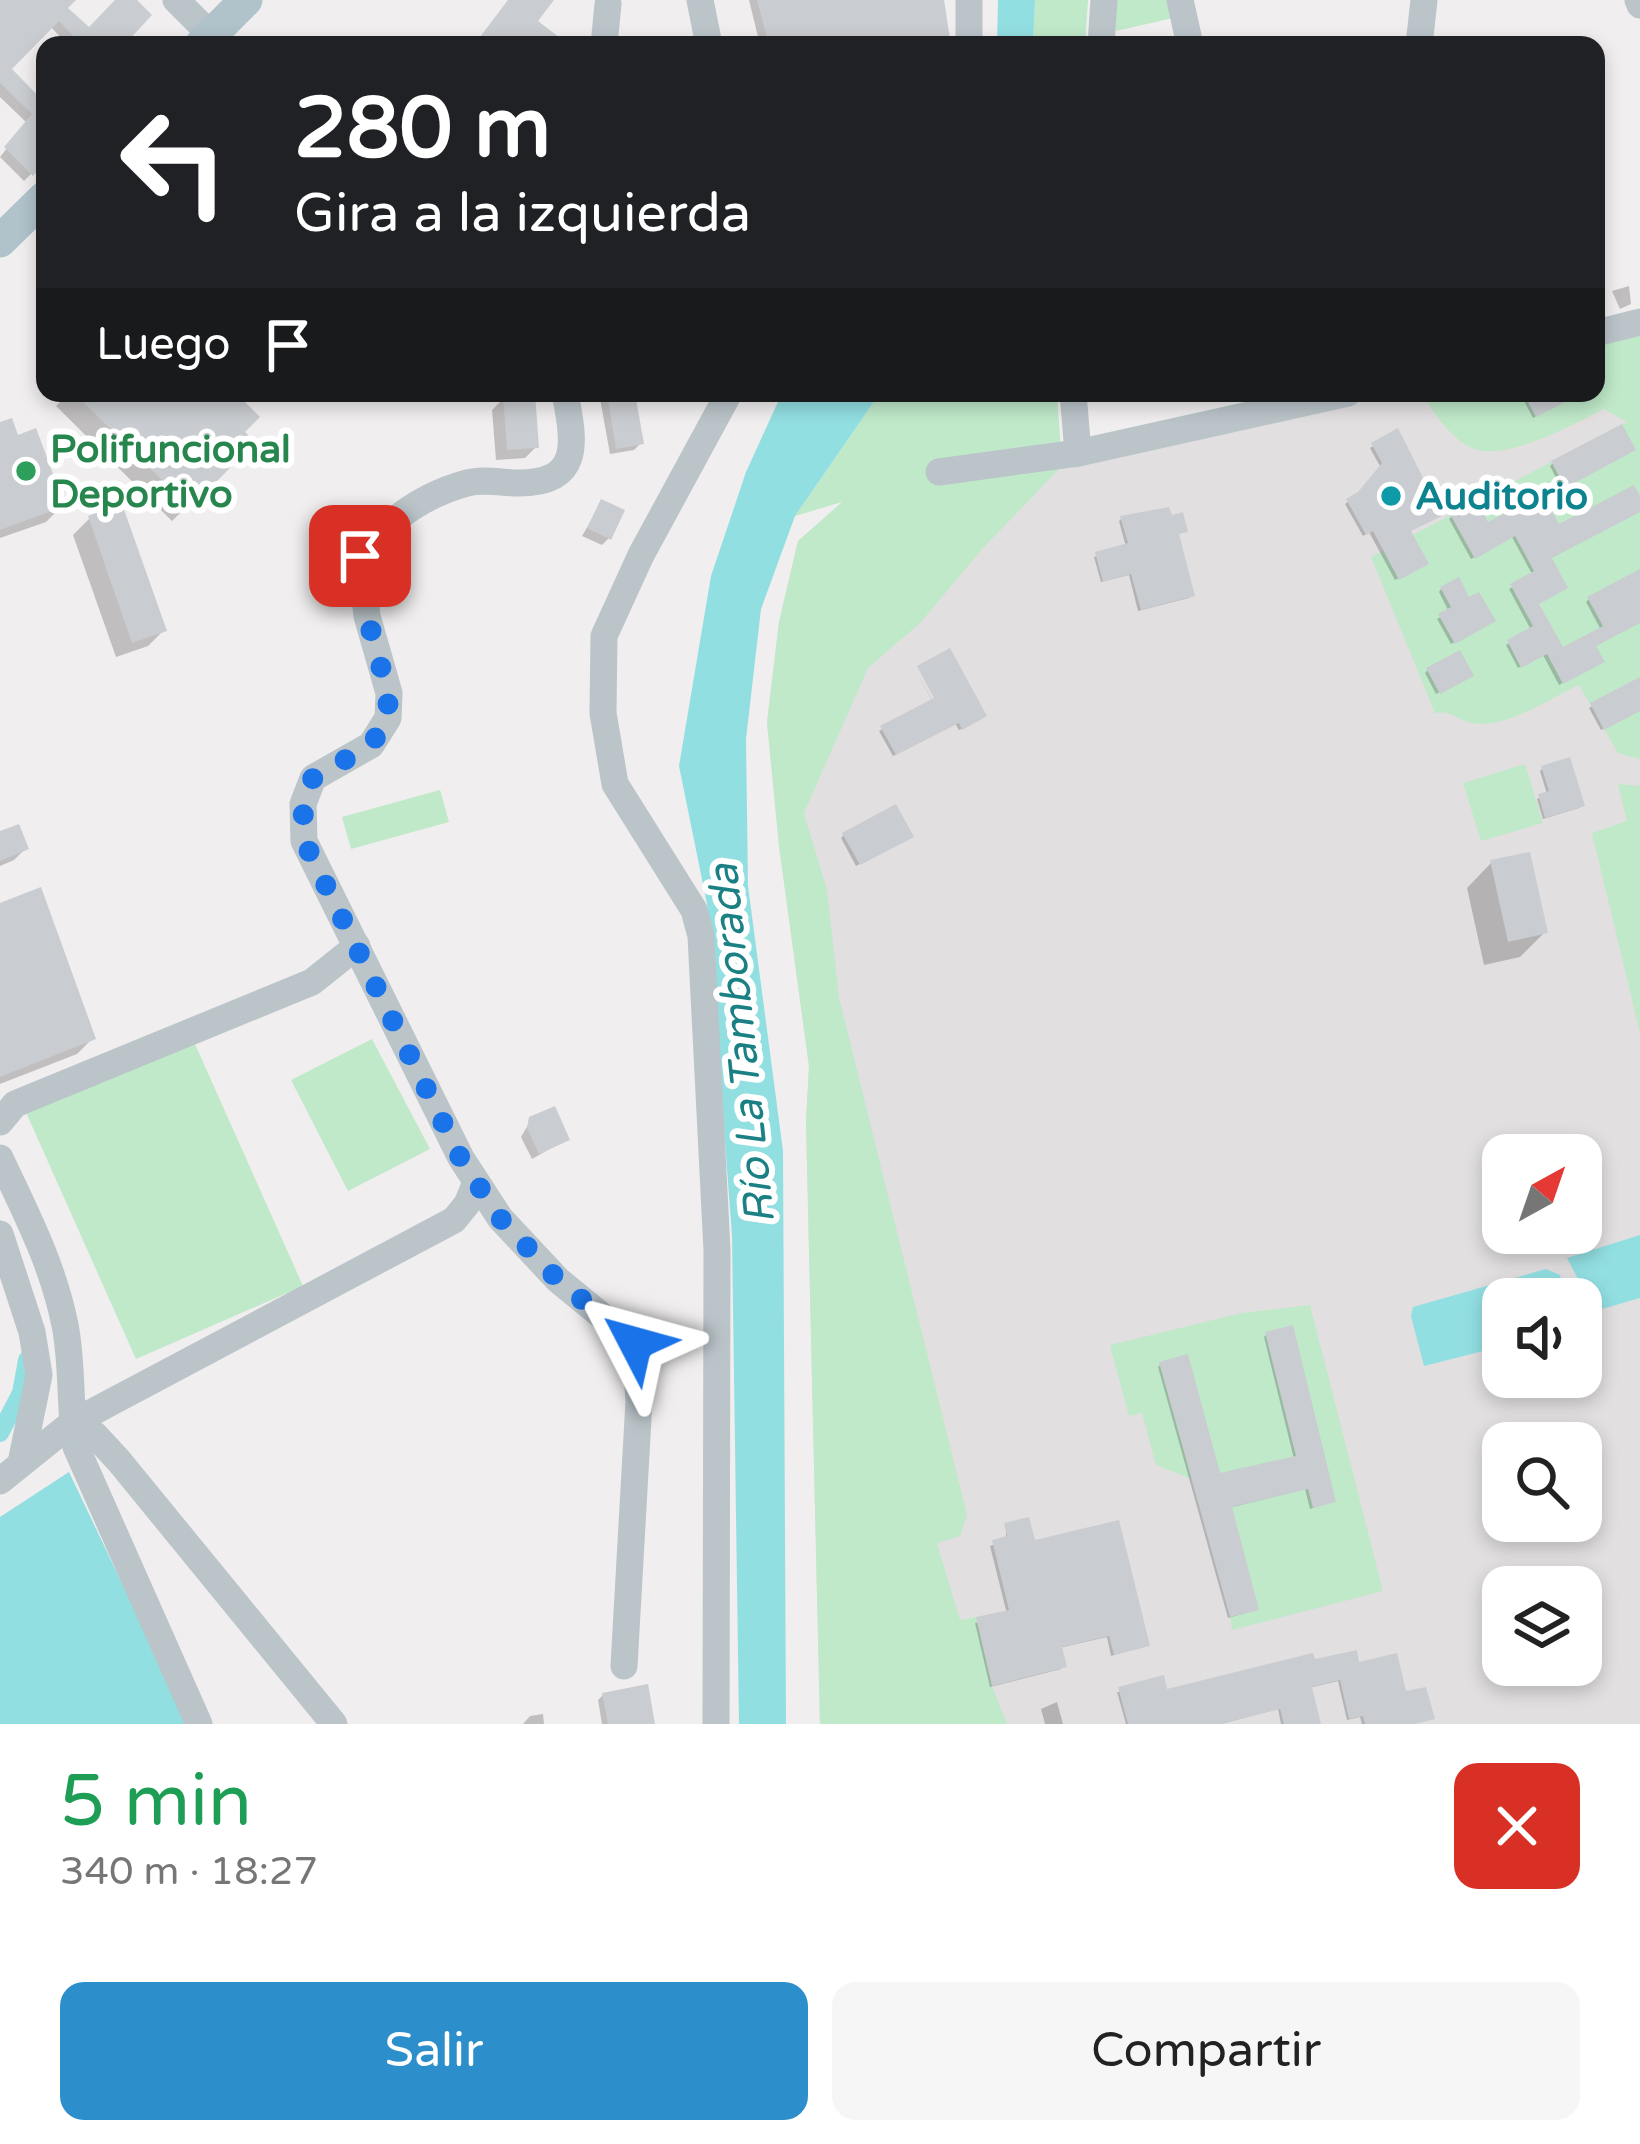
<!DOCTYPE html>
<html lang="es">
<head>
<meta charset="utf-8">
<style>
	:root { --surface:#fff; --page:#f6f6f6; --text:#222; --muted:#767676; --accent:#2c8ecb }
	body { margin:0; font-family:"Varela Round",sans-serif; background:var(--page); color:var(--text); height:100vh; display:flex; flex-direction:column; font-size:45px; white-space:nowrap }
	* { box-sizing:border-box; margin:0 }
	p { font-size:39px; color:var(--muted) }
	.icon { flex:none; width:66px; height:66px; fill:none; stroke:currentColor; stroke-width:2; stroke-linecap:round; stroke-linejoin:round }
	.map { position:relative; height:1724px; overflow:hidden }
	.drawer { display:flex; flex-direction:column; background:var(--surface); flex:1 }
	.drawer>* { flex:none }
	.hud { position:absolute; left:36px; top:36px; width:1569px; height:366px; border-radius:24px; box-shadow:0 6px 18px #0003; background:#202124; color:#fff; overflow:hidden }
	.needle { width:78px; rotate:40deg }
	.controls { position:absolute; left:1482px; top:1134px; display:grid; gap:24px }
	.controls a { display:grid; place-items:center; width:120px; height:120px; border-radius:24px; background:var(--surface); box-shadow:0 6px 18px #0003; font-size:60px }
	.pin { position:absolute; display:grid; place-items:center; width:102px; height:102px; color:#fff; margin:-51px; border-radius:24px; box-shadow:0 6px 18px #0006 }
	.me { position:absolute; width:132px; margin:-66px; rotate:309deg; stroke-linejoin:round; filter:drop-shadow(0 0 9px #0008) }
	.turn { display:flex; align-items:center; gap:42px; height:252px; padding:0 60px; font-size:54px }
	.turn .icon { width:156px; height:156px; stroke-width:2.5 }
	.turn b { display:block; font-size:84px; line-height:102px }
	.then { display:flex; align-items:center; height:114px; padding:0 60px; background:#0003; gap:24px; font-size:45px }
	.round { display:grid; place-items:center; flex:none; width:126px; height:126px; border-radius:24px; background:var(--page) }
	.head { display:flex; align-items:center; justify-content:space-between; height:204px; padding:0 60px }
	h1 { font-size:72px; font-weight:600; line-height:90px; color:#1e9e55 }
	.action { display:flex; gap:24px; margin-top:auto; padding:24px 60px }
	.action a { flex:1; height:138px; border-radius:24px; background:var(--accent); color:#fff; font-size:48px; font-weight:600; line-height:138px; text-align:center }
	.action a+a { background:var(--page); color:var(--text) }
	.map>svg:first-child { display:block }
	.education { fill:#e1dfdf; fill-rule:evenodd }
	.green { fill:#c0e9c9 }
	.water { fill:#92dfe2 }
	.shadow { fill:#0003 }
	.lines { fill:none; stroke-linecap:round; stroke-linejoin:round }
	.canal { stroke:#92dfe2; stroke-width:18 }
	.building { fill:#c9ccd0 }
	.minor { stroke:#bac4c9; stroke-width:27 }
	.major { stroke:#b0c2ca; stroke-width:33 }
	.route { stroke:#1a73e8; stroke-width:21; stroke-dasharray:0 37.8 }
	.leisure-dot { fill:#2e9e5b; stroke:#fff; stroke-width:4.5 }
	.culture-dot { fill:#0f9aa8; stroke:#fff; stroke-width:4.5 }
	.labels { text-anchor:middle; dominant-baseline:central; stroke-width:12; stroke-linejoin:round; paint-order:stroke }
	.leisure-label { font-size:39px; font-weight:bold; fill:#27864d; stroke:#fff; text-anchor:start }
	.culture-label { font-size:39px; font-weight:bold; fill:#0d838f; stroke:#fff; text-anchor:start }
	.water-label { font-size:42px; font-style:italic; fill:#1a8084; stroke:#fff }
</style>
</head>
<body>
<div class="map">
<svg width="1640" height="1724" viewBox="0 0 1640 1724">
	<rect width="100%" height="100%" fill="#f0eeee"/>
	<!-- education -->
	<path class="education" d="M1640,333V1724H820L806,1122L809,1066L779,846L767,722L779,622L798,541L1062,466L1378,393H1596ZM1503,1155H1581V1233H1503ZM1503,1299H1581V1377H1503ZM1503,1443H1581V1521H1503ZM1503,1587H1581V1665H1503Z"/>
	<!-- green -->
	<g class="green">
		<path d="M1035,0H1088L1085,45H1033Z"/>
		<path d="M1116,0H1169L1173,18L1116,31Z"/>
		<path d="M1596,326L1640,328V759L1618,753L1579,685C1548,699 1507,729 1471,723C1457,720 1451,710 1435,713L1371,557L1627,422L1604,409C1574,424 1504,463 1472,448C1450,438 1434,413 1421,393H1596Z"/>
		<path d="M880,393H1057L1062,466L984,547L920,623L868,668L804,813L827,890L839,997L967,1515L960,1536L937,1543L960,1620L976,1617L992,1686L1007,1724H820L806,1122L809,1066L779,846L767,722L779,622L798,541L842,502L795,516Z"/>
		<path d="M1525,764L1543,823L1481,841L1463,783Z"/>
		<path d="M1618,784L1640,786V1033L1592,833L1627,821Z"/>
		<path d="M440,790L449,822L351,849L342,817Z"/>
		<path d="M191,1035L303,1286L136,1359L24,1108Z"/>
		<path d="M372,1039L430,1149L348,1191L291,1080Z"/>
		<path d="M1310,1305L1383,1591L1232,1630L1230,1617L1258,1610L1223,1473L1194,1480L1156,1465L1142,1413L1129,1416L1110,1345L1242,1313Z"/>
	</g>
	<!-- water -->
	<g class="water">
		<path d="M998,0H1035L1033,45H997Z"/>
		<path d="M782,393H880L795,516L761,609L746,739L748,886L783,1151L786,1724H739L732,1235L707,904L679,766L711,576L746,472Z"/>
		<path d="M1640,1235V1298L1602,1309L1589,1300L1567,1258Z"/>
		<path d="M1546,1269L1560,1275L1566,1299H1503V1346L1424,1366L1411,1316L1413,1307Z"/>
		<path d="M69,1472L189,1724H0V1517Z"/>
	</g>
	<!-- shadow -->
	<g class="shadow">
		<path d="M0,0H72L63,9L89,31L119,0H132L120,45H68L50,26L8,69L45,108V160L24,181L0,157L27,123L0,97Z"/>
		<path d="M749,0H941L947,38L940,45H760Z"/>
		<path d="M1629,286L1631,304L1620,309L1612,291Z"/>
		<path d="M69,393H232L241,432L251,442L172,521L56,406Z"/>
		<path d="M599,393H632L641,443L634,450L610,454Z"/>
		<path d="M1520,393H1559L1560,403L1533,418Z"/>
		<path d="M504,398L536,447L525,458L496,460L492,410Z"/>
		<path d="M0,425L16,439L62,506L46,522L0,538Z"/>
		<path d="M1397,432L1408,532L1422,566L1395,580L1369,532L1363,536L1345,504L1358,495L1381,468L1370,448Z"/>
		<path d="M1630,452L1561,488L1550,466L1552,464Z"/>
		<path d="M602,502L609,538L602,545L582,536Z"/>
		<path d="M1640,502V511L1549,558L1525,608L1561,651L1601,630L1586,602L1589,599L1640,596V622L1593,646L1598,664L1559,685L1543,655L1518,668L1506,645L1531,630L1509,589L1533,576L1512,537L1471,559L1449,519L1452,516L1487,526L1557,528Z"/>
		<path d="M1122,518L1170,519L1185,531L1176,535L1192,595L1189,598L1138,611L1129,575L1101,582L1094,557L1126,547L1119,521Z"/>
		<path d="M89,519L164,630L148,646L116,657L73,535Z"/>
		<path d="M1441,589L1468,601L1489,624L1451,644L1437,619L1449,612L1439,592Z"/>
		<path d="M1428,670L1467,678L1436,694L1425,673Z"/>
		<path d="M916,671L939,712L981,719L959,730L955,723L893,756L879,731L933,702Z"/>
		<path d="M1640,680V710L1601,730L1589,708Z"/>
		<path d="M1543,768L1582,806L1579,808L1543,819L1537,799L1547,794L1540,771Z"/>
		<path d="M0,835L26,848L14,860L0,866Z"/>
		<path d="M844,835L907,839L856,866L841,838Z"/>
		<path d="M1491,863L1545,932L1520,957L1484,965L1467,888Z"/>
		<path d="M0,906L93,1038L77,1054L0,1084Z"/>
		<path d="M531,1120L567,1139L532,1159L521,1137Z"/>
		<path d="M1267,1334L1333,1501L1310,1509L1305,1489L1229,1508L1253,1611L1228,1618L1158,1367L1160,1365L1218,1477L1294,1459L1264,1337Z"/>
		<path d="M1006,1526L1033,1544L1147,1645L1111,1656L1107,1637L1059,1648L1061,1669L990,1687L975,1623L1007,1614L990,1546L1006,1540Z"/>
		<path d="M1313,1663L1357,1666L1403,1724H1362L1360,1717L1347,1720L1338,1681L1309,1688L1318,1724H1281L1278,1709L1221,1724H1126L1117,1692L1165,1693Z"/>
		<path d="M603,1695L650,1724H602L598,1700Z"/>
		<path d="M1057,1702L1063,1724H1045L1041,1709Z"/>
		<path d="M543,1714L544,1724H523L530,1716Z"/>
	</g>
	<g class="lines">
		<!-- canal -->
		<path class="canal" d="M0,1433L21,1393L27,1360"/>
	</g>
	<!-- building -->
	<g class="building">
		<path d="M0,0H76L68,8L89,27L115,0H137L152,15L124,45H82L59,21L12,69L43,101L45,99V164L33,176L4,147L32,114L0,83Z"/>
		<path d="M508,0H554L538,21L569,45H474Z"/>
		<path d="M757,0H944L950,39L928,45H769Z"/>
		<path d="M74,393H236L260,417L245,432L256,442L190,508Z"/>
		<path d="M535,393L539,448L507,450L503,395Z"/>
		<path d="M607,393H635L644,444L616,449Z"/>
		<path d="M1523,393H1583L1536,417Z"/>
		<path d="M12,418L18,435L36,428L65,506L0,530V422Z"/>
		<path d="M1622,424L1636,450L1565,488L1551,461Z"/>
		<path d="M1398,428L1442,516L1411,531L1429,564L1399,580L1373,531L1366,535L1346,499L1358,492L1382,463L1371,443Z"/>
		<path d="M1634,485L1640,496V512L1552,558L1568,588L1539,604L1563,647L1603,626L1587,597L1640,569V623L1596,646L1605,662L1563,684L1547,654L1521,668L1507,640L1533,626L1510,584L1534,571L1515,536L1475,559L1450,514L1476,500L1488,522L1542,493L1559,524Z"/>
		<path d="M601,499L625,510L611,540L587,528Z"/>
		<path d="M122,504L167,631L132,643L88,516Z"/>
		<path d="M1169,507L1172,515L1183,512L1188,532L1179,534L1195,596L1141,610L1131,574L1103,582L1095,552L1128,543L1120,516Z"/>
		<path d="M1459,577L1469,597L1479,592L1496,621L1455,644L1438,614L1451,607L1440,587Z"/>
		<path d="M950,648L987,716L962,730L959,723L896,755L880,726L934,698L917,666Z"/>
		<path d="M1460,650L1474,676L1440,694L1426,668Z"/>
		<path d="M1640,677V711L1604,730L1590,703Z"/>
		<path d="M1570,757L1585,806L1545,818L1538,794L1549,791L1541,766Z"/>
		<path d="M896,804L914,837L860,865L842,833Z"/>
		<path d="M19,824L29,849L0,861V831Z"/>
		<path d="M1530,852L1548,933L1508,942L1490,860Z"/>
		<path d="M41,887L96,1039L0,1077V903Z"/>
		<path d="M555,1106L570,1140L539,1154L527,1128L529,1117Z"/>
		<path d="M1293,1325L1336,1502L1313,1508L1308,1489L1232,1507L1259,1610L1230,1617L1159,1362L1188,1354L1220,1473L1296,1456L1265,1332Z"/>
		<path d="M1029,1517L1035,1540L1119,1520L1150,1646L1114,1655L1109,1636L1062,1647L1067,1667L992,1686L976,1617L1009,1610L992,1540L1007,1536L1004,1523Z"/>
		<path d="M1357,1650L1359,1662L1397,1653L1406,1691L1426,1687L1435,1719L1415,1724H1365L1363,1716L1349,1719L1340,1680L1312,1687L1321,1724H1284L1280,1709L1220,1724H1128L1118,1687L1164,1675L1167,1689L1313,1653L1315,1659Z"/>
		<path d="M648,1684L655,1724H608L602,1693Z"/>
	</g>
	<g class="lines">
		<!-- minor -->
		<g class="minor">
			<path d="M176,0L211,35"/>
			<path d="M700,0L709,45"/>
			<path d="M969,0V45"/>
			<path d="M1180,0L1190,45"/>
			<path d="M1638,0L1640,5"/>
			<path d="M604,45L608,4"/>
			<path d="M1101,45L1104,0"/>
			<path d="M1419,45L1424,0"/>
			<path d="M1596,333L1640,322"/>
			<path d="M565,393C575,444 582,485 514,483C499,482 481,479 467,483C423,495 387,521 360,556L367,616L389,693L388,718L371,745L313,778L303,804L304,841L461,1158L500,1218L558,1280L635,1343L639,1401L624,1666"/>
			<path d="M1073,393L1078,453"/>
			<path d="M939,472L1078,453L1348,393"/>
			<path d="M0,1122L15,1104L312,982L357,946"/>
			<path d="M0,1158C26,1213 53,1265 65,1325C73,1365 69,1407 76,1447L199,1724"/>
			<path d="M0,1234L32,1332L39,1375L21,1463"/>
			<path d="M72,1423L95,1435L119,1461L334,1724"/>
			<path d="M0,1481L72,1423L454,1220L467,1204L476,1182"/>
			<path d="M716,1724L717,1250L701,936L694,910L615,784L603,713L604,636L641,555L729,393"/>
		</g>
		<!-- major -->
		<g class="major">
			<path d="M201,45L246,0"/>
			<path d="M0,241L45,197"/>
		</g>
	</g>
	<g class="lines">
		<!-- route -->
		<path class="route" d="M360,556L367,616L388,693V718L371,745L313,778L303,804L304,841L461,1159L500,1218L558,1280L635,1343"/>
	</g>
	<!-- markers -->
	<circle class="leisure-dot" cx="26" cy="471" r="12"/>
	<circle class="culture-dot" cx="1391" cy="496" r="12"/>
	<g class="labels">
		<!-- leisure labels -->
		<g class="leisure-label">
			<text x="50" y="449">Polifuncional<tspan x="50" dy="45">Deportivo</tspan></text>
		</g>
		<!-- culture labels -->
		<g class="culture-label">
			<text x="1415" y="496">Auditorio</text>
		</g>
		<!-- water labels -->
		<g class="water-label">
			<text transform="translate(742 1044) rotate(-96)">Río La Tamborada</text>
		</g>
	</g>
</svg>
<div class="controls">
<a><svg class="needle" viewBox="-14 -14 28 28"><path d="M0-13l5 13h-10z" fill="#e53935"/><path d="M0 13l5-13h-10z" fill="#767676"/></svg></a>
<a><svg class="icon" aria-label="sound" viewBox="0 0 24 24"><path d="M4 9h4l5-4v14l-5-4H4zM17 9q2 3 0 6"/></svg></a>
<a><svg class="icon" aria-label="search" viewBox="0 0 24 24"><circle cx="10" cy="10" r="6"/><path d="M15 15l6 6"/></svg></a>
<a><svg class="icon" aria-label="layers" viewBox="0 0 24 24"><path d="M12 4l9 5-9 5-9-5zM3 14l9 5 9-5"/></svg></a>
</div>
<div class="pin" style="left:360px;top:556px;background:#d93025"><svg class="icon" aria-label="arrive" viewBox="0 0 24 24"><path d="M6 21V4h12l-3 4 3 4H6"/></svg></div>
<svg class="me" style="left:635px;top:1343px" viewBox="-20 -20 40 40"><path d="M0-17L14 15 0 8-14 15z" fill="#1a73e8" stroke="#fff" stroke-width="4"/></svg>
<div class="hud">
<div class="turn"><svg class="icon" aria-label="left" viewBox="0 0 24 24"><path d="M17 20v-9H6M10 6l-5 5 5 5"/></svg><div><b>280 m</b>Gira a la izquierda</div></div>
<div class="then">Luego<svg class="icon" aria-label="arrive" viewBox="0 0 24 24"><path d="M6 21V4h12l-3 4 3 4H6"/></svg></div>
</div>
</div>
<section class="drawer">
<div class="head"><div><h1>5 min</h1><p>340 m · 18:27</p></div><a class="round" style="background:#d93025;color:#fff"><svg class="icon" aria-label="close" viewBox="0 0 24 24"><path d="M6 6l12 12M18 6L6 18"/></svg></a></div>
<div class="action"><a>Salir</a><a>Compartir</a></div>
</section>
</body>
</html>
